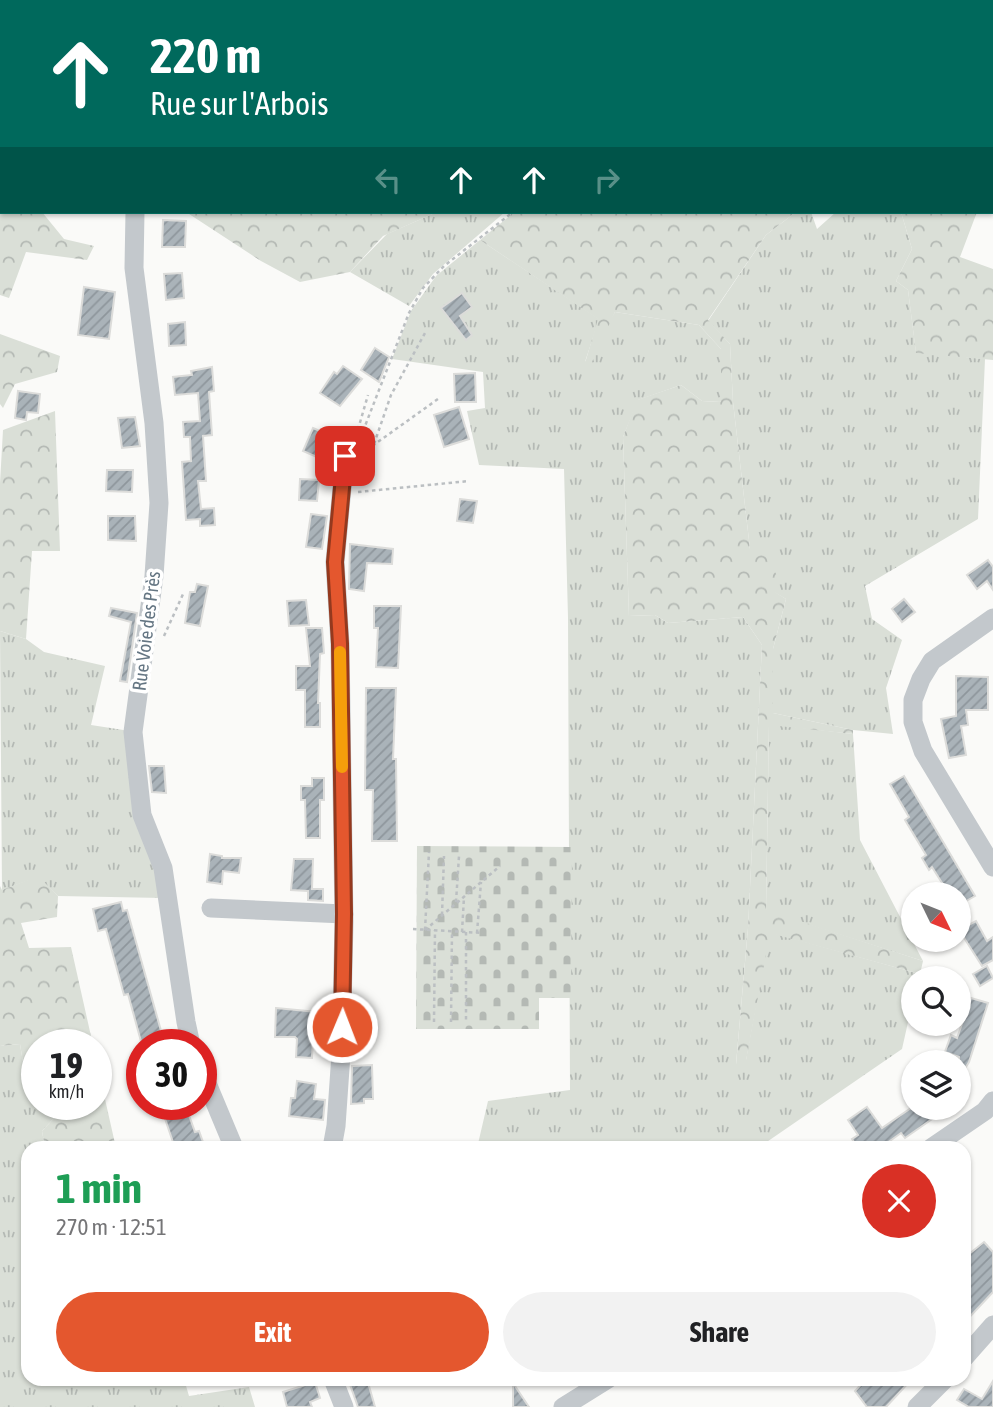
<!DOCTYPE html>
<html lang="en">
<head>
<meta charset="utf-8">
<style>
	:root { --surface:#fff; --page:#f2f2f2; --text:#202124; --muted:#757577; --accent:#e4572e }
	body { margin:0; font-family:"Asap Condensed",sans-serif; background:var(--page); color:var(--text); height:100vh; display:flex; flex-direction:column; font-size:26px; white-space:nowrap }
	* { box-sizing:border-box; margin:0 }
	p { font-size:23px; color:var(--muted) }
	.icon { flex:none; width:38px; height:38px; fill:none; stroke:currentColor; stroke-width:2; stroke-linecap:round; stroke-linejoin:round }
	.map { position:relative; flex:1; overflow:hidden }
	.sheet { position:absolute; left:21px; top:1141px; width:950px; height:245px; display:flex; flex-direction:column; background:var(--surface); border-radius:21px; box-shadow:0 2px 5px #0004 }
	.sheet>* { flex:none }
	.banner { position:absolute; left:0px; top:0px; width:994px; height:214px; box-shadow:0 2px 5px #0004; background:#00695c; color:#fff; overflow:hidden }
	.needle { width:46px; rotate:133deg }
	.controls { position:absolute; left:901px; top:882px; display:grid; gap:14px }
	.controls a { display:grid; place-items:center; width:70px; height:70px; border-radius:50%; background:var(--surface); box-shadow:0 2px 5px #0004; font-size:35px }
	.speed { position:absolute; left:21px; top:1029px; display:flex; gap:14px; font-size:35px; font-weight:700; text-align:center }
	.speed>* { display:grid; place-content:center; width:91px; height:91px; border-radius:50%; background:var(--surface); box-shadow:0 2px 5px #0004; line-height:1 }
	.speed small { font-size:18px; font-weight:400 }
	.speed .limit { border:10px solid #d22; background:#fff; color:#111 }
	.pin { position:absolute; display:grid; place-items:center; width:60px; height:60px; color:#fff; margin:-30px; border-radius:14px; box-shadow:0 4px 10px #0006 }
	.me { position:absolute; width:77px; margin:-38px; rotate:1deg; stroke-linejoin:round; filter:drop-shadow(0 0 5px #0008) }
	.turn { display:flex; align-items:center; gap:24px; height:147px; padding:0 35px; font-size:32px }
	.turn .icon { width:91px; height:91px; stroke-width:2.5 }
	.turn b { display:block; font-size:49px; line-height:60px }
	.lanes { display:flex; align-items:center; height:66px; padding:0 35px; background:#0003; justify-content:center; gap:35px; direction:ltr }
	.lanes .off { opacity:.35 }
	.round { display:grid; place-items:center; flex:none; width:74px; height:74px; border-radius:37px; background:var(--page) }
	.overview { display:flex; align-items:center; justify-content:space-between; height:119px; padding:0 35px }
	h1 { font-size:42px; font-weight:700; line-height:52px; color:#1e9e55 }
	.action { display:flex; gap:14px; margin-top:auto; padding:14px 35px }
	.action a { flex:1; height:80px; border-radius:42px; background:var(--accent); color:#fff; font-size:28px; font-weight:700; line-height:80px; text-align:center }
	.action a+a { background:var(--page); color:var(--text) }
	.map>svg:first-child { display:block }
	.grass { fill:url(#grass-tufts) }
	.forest { fill:url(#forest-crowns) }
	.cemetery { fill:url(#cemetery-stones) }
	.building { fill:url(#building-hatch); stroke:#dcdcda; stroke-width:2 }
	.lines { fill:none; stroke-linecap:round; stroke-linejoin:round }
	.path { stroke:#bbbfc2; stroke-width:2.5; stroke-dasharray:3.5 3.5; stroke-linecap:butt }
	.minor { stroke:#c3c8cc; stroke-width:19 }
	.route-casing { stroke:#94391e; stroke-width:18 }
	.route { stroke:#e4572e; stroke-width:12 }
	.slow { stroke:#f59e0b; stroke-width:12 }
	.labels { text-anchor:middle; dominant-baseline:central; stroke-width:7; stroke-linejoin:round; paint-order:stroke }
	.street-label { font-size:19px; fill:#657683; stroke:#fff }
</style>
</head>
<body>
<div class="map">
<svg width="993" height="1407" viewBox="0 0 993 1407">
	<defs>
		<pattern id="grass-tufts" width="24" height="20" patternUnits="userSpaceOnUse" patternTransform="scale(1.75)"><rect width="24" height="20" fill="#dadfd7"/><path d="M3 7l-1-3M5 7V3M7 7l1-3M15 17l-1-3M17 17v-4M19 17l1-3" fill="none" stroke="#b4b9b4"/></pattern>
		<pattern id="forest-crowns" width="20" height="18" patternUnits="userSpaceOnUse" patternTransform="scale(1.75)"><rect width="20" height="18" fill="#dadfd7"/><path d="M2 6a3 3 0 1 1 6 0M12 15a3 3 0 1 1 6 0" fill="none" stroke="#b4b9b4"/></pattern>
		<pattern id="cemetery-stones" width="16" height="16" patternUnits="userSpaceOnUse" patternTransform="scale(1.75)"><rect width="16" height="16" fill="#dadfd7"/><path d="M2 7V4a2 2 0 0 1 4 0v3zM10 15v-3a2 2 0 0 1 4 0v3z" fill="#b4b9b4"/></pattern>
		<pattern id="building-hatch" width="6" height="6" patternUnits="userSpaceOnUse" patternTransform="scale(1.75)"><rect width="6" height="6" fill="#aab3b9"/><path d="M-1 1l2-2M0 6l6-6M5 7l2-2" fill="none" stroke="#8e969c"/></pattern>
	</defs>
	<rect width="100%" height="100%" fill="#fafaf8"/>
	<!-- grass -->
	<g class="grass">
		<path d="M437,212H505L433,274L409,306L350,272L387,234Z"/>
		<path d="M796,212H811L817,229L836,212H901L912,249L896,281L908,290L916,352L985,359L978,519L865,586L872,619L902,640L886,688L893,734L853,730L773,713V649L786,599L774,592L750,549L733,402L730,344L708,321L766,235Z"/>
		<path d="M480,240L599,319L585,362L615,312L699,325L721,349V402L702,401L681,385L638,400L623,437L629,616L655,615L668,623L743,617L762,645L748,928L736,1064L746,1060L769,932L920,974L919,978H914L913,1000L902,1049L758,1148H477L488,1101L570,1090L568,617L564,469L479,465L467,411L485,408L483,372L392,359L411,311L436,276Z"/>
		<path d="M0,631L26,639L44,652L105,666L91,725L130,731L163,898L58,896L38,877L2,890Z"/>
		<path d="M769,724L853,734L860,840L923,961L766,911Z"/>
		<path d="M20,1044L24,1069L37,1086V1104H49L57,1115L42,1131L45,1148H28V1379H184L189,1396L249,1387L255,1407H0V1046Z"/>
	</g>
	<!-- forest -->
	<g class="forest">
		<path d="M0,115L2,212H42L64,239L94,246L87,260L26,252L9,298L0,295Z"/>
		<path d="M186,212H437L383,236L350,272L300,282L261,261Z"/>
		<path d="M509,212H796L766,235L708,320L730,344L733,402L750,549L764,548L777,576L775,592L786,599L773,649V713L853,730V734L769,725L766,910L923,961L920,974L770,933L746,1061L736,1065L748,928L762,645L743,617L668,623L655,615L629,616L623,437L637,400L681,385L702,401L721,402V349L699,325L615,312L591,364L585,363L598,319L480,240L511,215Z"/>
		<path d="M901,212H977L960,257L993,269V360L916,353L908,290L896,281L912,249Z"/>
		<path d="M0,334L60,356L57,372L15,384L3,408L0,404Z"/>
		<path d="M55,411L60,551H32L26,639L0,631V483L3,430Z"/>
		<path d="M38,876L58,896L57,917L21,923L29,948L71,947L93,1045H37V1086L24,1069L20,1044L0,1046V886L2,890Z"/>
		<path d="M96,1059L116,1148H45L42,1131L57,1115L49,1104H96Z"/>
	</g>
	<!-- cemetery -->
	<path class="cemetery" d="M417,846L572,847L571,998H539V1029H416Z"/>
	<!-- building -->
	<g class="building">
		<path d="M163,220L186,221L185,247H162Z"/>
		<path d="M182,273L184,298L166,300L164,274Z"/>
		<path d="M84,287L115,292L109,339L78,335Z"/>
		<path d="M462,293L472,307L460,316L472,335L466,340L441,308Z"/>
		<path d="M185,322L186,345L169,346L168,324Z"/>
		<path d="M375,348L389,357L379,382L361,370Z"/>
		<path d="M343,366L362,379L340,406L320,393L334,372L337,374Z"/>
		<path d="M212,367L214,391L209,392L212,435L203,436L206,481H198L201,509L214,508L215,525L200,526V519L186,520L182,462L191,461L190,437H184L183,422L200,421L198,393L175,395L173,377L192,375L191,371Z"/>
		<path d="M475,373L476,402H455L454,374Z"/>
		<path d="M18,391L40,394L38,413L27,412L26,420L15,418Z"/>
		<path d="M459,407L469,439L444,447L434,415Z"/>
		<path d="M135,417L140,446L122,448L118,418Z"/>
		<path d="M313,428L329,435L319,458L303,451Z"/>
		<path d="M107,470H133L132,492L106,491Z"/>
		<path d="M300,479L319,480L317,501L299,500Z"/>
		<path d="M460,499L477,501L473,523L457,521Z"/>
		<path d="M311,514L327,516L322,549L306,547Z"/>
		<path d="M108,516H135L136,541L108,540Z"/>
		<path d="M350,544L393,549L392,564L367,563L364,591L349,589Z"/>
		<path d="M988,560L993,567V590L987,581L977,589L967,575Z"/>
		<path d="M197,584L208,586L200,626L185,623L190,592H195Z"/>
		<path d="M904,599L915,612L902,622L892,609Z"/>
		<path d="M306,600L309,625L289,626L287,601Z"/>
		<path d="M374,606H401L398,668L376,667L378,628H374Z"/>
		<path d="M111,608L137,613L127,682L120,681L131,622L109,616Z"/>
		<path d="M306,628H322L324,653L320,654L318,703H320V727H305V690H296V666H310Z"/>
		<path d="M956,676L988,677V710H966L968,725L961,726L966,755L949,758L941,719L956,716Z"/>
		<path d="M366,688H396L393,759H396L397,841H372L373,790H365Z"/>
		<path d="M149,766H164L166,793L152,792Z"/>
		<path d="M904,776L975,896L959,905V894H949L932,867L929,870L922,858L926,855L905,820L909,817L890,784Z"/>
		<path d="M312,778H324V800H320V838H306L305,800H301V786H312Z"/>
		<path d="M210,854L222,856V858H241L239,873L223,871L222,884L207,882Z"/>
		<path d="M294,859H313L312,889H323V901L308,900V891L291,890Z"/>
		<path d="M121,902L123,911L127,910L165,1045H142L128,994L124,995L106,929L98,931L93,909Z"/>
		<path d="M976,921L987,941L993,937V960L982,966L959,930Z"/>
		<path d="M987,966L993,978L980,986L973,974Z"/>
		<path d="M971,998L988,1003L969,1062L959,1078V1057L945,1052L951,1035L957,1038Z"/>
		<path d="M276,1008L317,1012L316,1040H313L312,1058L296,1057L297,1039L295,1037H275Z"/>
		<path d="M372,1065L373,1099H364V1103L351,1104L352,1066Z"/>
		<path d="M297,1081L316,1084L314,1099L325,1100L323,1120L289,1116L291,1098H295Z"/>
		<path d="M160,1104H185L195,1132L199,1131L204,1145L196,1148H175Z"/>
		<path d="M867,1107L882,1128L911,1108H929L935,1117L905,1138L901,1133L880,1148H858L852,1139L858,1135L848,1120Z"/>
		<path d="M984,1242L993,1252V1292L964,1323V1258Z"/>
		<path d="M348,1379H367L375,1407H358Z"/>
		<path d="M866,1379H912L886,1407H867L855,1391Z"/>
		<path d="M993,1381V1407H969L957,1400L964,1389L982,1399Z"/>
		<path d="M315,1382L320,1398L310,1402L312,1407H287L283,1392Z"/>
		<path d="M513,1383L529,1407H513Z"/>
	</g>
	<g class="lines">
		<!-- path -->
		<g class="path">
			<path d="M518,0V2"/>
			<path d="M13,2L14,0"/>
			<path d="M354,443L368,395"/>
			<path d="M358,444L409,313L423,288L444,266L513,212"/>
			<path d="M374,444L391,395L425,333"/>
			<path d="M361,454L438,399"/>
			<path d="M358,492L469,481"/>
			<path d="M164,636L184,592"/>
			<path d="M456,902L459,856"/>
			<path d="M442,915L444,856"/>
			<path d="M413,929L483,933"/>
			<path d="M425,930L500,866"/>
			<path d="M425,930L429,852"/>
			<path d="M462,932L464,897"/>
			<path d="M466,932V1022"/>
			<path d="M477,933L481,882"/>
			<path d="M434,1022L435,930"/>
			<path d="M451,1022L452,931"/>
		</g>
		<!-- minor -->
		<g class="minor">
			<path d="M255,0L262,2"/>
			<path d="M813,2V0"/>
			<path d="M992,42H993"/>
			<path d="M0,105L2,106"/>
			<path d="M992,183L993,184"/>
			<path d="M135,212L134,268L154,423L159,503L154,576L133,732L142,815L163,868L186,1022L191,1045"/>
			<path d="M993,618L932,661L921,679L913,700V722L923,751L993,867"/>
			<path d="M211,908L344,914"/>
			<path d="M201,1069L234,1148"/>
			<path d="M332,1148L336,1126L341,1054L344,922L340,644L335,562L345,456"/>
			<path d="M931,1148L985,1111L993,1101"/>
			<path d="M964,1358L993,1325"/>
			<path d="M333,1379L344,1407"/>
			<path d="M563,1407L608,1379"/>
			<path d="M917,1407L945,1379"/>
		</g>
	</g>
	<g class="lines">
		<!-- route casing -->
		<g class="route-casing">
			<path id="route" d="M342,1027L344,914L340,644L335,562L345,456"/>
		</g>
		<!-- route -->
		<use href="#route" class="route"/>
		<!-- slow -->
		<path class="slow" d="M340,652L342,767"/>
	</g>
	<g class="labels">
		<!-- street labels -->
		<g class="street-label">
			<text transform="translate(146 631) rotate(-83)">Rue Voie des Près</text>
		</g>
	</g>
</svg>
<div class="controls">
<a><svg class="needle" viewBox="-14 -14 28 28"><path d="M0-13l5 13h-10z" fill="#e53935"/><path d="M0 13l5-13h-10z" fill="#757577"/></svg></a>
<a><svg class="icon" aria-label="search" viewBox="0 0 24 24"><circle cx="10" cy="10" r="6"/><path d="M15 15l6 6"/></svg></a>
<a><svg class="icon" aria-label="layers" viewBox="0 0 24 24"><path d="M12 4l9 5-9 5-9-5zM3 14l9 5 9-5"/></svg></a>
</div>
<div class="speed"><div>19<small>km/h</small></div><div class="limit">30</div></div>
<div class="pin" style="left:345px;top:456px;background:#d93025"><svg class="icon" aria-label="arrive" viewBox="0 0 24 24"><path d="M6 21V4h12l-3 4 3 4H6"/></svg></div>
<svg class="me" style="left:342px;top:1027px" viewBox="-20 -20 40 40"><circle r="17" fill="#e4572e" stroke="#fff" stroke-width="3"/><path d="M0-11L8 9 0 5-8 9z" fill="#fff"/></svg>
<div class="banner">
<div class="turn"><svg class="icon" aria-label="ahead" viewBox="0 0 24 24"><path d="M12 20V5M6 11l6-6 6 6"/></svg><div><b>220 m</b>Rue sur l'Arbois</div></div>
<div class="lanes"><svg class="icon off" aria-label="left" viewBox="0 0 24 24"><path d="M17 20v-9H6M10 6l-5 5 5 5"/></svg><svg class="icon" aria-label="ahead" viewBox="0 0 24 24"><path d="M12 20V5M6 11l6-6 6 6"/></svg><svg class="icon" aria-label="ahead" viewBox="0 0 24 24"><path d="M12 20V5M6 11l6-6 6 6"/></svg><svg class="icon off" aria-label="right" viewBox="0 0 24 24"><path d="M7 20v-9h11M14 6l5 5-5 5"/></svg></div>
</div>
<section class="sheet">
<div class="overview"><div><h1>1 min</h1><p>270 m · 12:51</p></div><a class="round" style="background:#d93025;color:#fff"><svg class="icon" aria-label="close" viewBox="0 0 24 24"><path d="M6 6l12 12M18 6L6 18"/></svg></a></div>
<div class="action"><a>Exit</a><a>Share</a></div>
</section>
</div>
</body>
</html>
